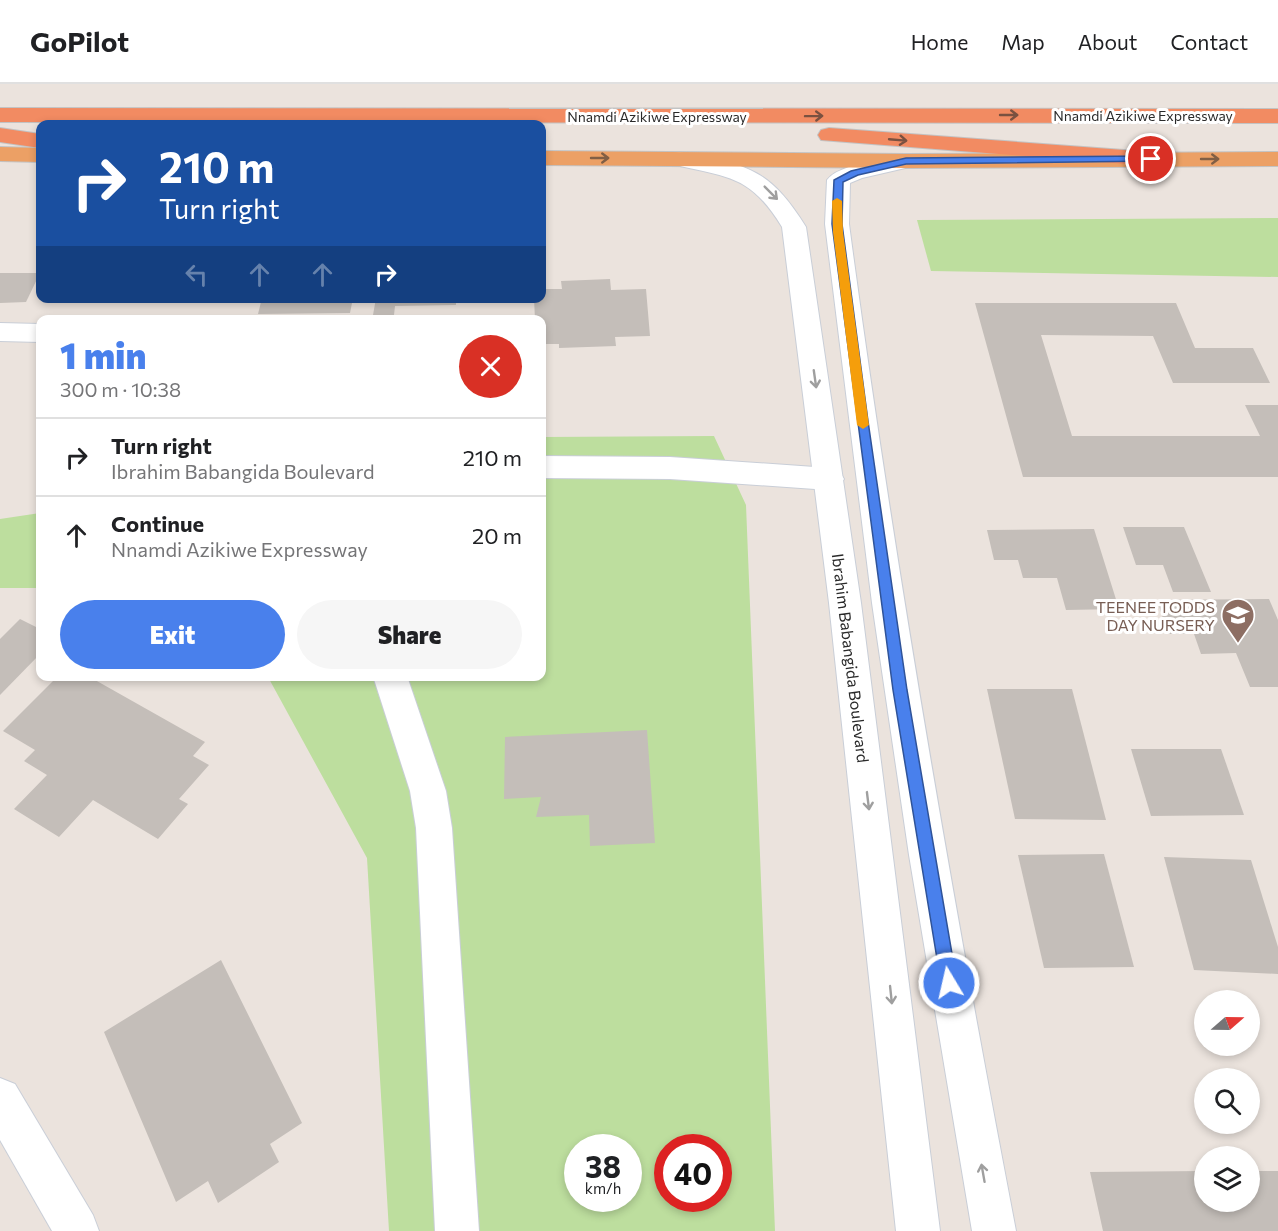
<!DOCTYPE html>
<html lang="en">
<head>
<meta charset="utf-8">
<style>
	:root { --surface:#fff; --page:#f6f6f6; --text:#202124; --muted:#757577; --line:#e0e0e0; --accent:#4980ec }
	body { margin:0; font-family:Commissioner,sans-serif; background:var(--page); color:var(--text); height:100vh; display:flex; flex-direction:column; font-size:22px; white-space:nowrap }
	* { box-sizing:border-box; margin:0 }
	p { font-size:20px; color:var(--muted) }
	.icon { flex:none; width:33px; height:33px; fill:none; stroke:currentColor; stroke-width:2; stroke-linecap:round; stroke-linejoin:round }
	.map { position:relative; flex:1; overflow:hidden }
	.details { position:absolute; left:36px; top:231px; width:510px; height:366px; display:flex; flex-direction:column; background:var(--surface); border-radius:12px; box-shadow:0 3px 9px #0003 }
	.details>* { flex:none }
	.top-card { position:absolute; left:36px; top:36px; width:510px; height:183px; border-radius:12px; box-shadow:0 3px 9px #0003; background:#1a4fa0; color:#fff; overflow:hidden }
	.needle { width:39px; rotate:70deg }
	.fabs { position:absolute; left:1194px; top:906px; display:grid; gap:12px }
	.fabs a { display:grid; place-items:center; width:66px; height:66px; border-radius:50%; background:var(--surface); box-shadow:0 3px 9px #0003; font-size:30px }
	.speed { position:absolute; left:564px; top:1050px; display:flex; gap:12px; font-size:30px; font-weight:700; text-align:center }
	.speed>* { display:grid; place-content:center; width:78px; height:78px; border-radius:50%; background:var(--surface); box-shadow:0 3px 9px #0003; line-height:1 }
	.speed small { font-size:15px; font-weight:400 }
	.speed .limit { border:9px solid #d22; background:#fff; color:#111 }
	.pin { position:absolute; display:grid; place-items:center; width:51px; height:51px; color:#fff; margin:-26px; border:3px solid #fff; border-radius:50%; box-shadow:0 2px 6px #0007 }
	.me { position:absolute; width:66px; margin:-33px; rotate:351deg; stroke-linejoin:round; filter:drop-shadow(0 0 4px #0008) }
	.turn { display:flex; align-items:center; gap:21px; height:126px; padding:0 24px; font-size:27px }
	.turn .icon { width:78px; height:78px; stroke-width:2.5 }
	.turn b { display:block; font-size:42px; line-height:51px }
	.lanes { display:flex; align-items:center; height:57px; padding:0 24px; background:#0003; justify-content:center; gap:30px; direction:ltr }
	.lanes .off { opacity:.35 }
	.round { display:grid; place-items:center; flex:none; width:63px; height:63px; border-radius:32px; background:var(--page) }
	.summary { display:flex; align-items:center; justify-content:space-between; height:102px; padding:0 24px }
	h1 { font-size:36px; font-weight:800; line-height:45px; color:var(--accent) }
	.button { display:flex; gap:12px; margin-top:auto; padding:12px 24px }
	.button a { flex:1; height:69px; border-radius:36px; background:var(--accent); color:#fff; font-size:24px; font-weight:800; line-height:69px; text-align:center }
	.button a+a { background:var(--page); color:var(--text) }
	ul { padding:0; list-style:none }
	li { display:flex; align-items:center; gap:18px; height:78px; padding:0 24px; border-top:2px solid var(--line) }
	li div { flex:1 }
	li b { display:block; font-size:22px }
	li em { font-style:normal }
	header { display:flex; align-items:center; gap:36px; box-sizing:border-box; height:84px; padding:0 30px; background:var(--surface); border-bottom:2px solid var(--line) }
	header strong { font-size:28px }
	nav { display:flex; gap:33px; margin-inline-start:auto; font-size:21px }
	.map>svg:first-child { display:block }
	.green { fill:#bdde9e; fill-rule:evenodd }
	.building { fill:#c4beb9 }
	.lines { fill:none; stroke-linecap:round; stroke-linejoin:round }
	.minor-casing { stroke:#c9ced7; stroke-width:2 }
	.tertiary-casing { stroke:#c9ced7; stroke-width:2 }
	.trunk-casing { stroke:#c3c3c3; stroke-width:2 }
	.motorway-casing { stroke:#c3c3c3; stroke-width:2 }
	.minor { fill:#fff; fill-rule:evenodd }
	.tertiary { fill:#fff; fill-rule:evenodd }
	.trunk { fill:#eca065; fill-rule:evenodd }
	.motorway { fill:#f28b62; fill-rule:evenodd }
	.oneway { stroke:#7a5140 }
	.oneway2 { stroke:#815f45 }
	.oneway3 { stroke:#9f9f9f }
	.route { fill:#4980ec; stroke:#2f5399; stroke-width:1.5 }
	.slow { fill:#f59e0b }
	.labels { text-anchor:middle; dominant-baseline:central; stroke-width:6; stroke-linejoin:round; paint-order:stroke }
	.far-street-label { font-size:14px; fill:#2a2a2a; stroke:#fff }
	.education-label { font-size:16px; fill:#785e54; stroke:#fff; text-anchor:end }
	.street-label { font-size:16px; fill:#2a2a2a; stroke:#fff }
</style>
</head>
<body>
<header>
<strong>GoPilot</strong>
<nav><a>Home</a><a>Map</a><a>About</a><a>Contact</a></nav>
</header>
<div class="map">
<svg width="1278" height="1147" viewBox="0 0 1278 1147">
	<rect width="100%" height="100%" fill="#ebe3dd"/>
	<!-- green -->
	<g class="green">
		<path d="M1278,134V193L931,187L917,136Z"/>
		<path d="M714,352L746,421L775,1147H389L367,774L268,593L542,592V353ZM578,1064H628V1114H578ZM668,1064H718V1114H668Z"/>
		<path d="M40,429V504H0V435Z"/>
	</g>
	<!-- building -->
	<g class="building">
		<path d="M0,189H40L26,218L0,219Z"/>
		<path d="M610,195L611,206L646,205L650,252L615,253L616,262L559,264V260H542V236H535L534,214H542V205H562L561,197Z"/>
		<path d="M89,214H153L152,217L87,218Z"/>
		<path d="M180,214H224L223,219H179Z"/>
		<path d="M262,214H353L350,229L258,230Z"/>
		<path d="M376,214H491L490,218H456V221L395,222L394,231H373Z"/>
		<path d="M975,219H1176L1195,264H1253L1270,299H1173L1153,252L1041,251L1072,352H1260L1245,321H1278V393H1023Z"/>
		<path d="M1123,443H1184L1211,508H1173L1163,481H1136Z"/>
		<path d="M1094,445L1119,525L1066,526L1057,494H1023L1018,476H994L987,446Z"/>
		<path d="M1269,515L1278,536V603H1250L1236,569L1201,570L1194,550H1168L1157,516Z"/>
		<path d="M20,535L40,545V570L0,611V555Z"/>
		<path d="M58,592H88L205,658L193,672L209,681L179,715L188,720L158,755L93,716L59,753L14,725L47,691L24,677L35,666L3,647Z"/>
		<path d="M987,605H1072L1106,736L1015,735Z"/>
		<path d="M647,646L655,759L590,762L589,731L536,733L541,713L504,715L505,653Z"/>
		<path d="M1131,665H1221L1244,731L1151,732Z"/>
		<path d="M1104,770L1134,883L1044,884L1018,771Z"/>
		<path d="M1164,773L1251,776L1278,863V890L1194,886Z"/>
		<path d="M221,876L302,1039L270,1060L279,1078L218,1119L208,1097L176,1118L104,948Z"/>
		<path d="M1204,1087V1118H1250V1087H1278V1147H1103L1090,1088Z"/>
	</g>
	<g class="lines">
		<!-- minor casing -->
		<g class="minor-casing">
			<g id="minor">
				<path d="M0,239L40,240V258L0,257Z"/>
				<path d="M542,372L670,373L829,384L839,387L844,395L839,403L829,406L670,395L542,394Z"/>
				<path d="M373,592H407L446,707L452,744L479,1147H435L416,744L410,707Z"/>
				<path d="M0,994L15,1000L93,1131L99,1147H52L0,1056Z"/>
			</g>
		</g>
		<!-- tertiary casing -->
		<g class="tertiary-casing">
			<g id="tertiary">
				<path d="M679,68C746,81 768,82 806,143L861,519L940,1147H896L829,519L782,143C750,90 726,93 671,80L668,75L671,70Z"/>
				<path d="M906,70L914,72L917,77L914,82L862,94L850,99L849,140C894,478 952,813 1016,1147H972L909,771L872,519L825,140L827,96C838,80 887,75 906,70Z"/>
			</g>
		</g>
		<!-- trunk casing -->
		<g class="trunk-casing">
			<g id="trunk">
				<path d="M0,63L40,64V78L0,77Z"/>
				<path d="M542,67L906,70L1278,68V82L906,84L542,81Z"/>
			</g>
		</g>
		<!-- motorway casing -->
		<g class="motorway-casing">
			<g id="motorway">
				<path d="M0,24L1278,25V39L0,38Z"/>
				<path d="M0,44L40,50V64L0,58Z"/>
				<path d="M829,44L1151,68L1159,70L1162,75L1159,80L1151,82L821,56L818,51L821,46Z"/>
			</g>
		</g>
		<!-- minor -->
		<use href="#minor" class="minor"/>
		<!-- tertiary -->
		<use href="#tertiary" class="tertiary"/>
		<!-- trunk -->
		<use href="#trunk" class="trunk"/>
		<!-- motorway -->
		<use href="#motorway" class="motorway"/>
	</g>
	<!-- one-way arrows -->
	<defs><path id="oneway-shaft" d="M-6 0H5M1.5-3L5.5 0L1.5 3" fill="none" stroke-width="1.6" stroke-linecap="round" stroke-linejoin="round" transform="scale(1.5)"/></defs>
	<g class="oneway">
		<use href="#oneway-shaft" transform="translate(1009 31)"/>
		<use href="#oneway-shaft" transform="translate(814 32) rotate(-1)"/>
		<use href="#oneway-shaft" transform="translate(898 56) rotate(5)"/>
	</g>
	<g class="oneway2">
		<use href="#oneway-shaft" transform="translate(600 74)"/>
		<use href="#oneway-shaft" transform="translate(1210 75)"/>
	</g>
	<g class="oneway3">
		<use href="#oneway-shaft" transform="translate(771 109) rotate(45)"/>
		<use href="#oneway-shaft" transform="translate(815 295) rotate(82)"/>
		<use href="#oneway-shaft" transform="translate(868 717) rotate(83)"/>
		<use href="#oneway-shaft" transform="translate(891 911) rotate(84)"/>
		<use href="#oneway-shaft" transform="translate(983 1089) rotate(-100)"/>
	</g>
	<!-- route -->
	<path class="route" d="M1151,72L1154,73V77L906,80L858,91L843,98L842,140L868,337L907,606L957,899L955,905L949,907L943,905L941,899L893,606L832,140L834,96L851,87L906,74Z"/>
	<!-- slow -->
	<path class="slow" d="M837,114L842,117L843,148L869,341L863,345L857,341L833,148L832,117Z"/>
	<!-- icons -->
	<defs>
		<g id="school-pin" transform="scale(1.725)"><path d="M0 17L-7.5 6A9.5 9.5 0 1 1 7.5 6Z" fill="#8d6e63" stroke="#fff"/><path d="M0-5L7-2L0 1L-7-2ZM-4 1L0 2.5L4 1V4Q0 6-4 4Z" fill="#fff"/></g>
	</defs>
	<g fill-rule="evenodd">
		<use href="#school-pin" x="1238" y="531"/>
	</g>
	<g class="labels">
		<!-- far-street labels -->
		<g class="far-street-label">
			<text x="1143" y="31">Nnamdi Azikiwe Expressway</text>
			<text x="657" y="32">Nnamdi Azikiwe Expressway</text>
		</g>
		<!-- education labels -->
		<g class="education-label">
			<text x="1215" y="522">TEENEE TODDS<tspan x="1215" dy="18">DAY NURSERY</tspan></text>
		</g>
		<!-- street labels -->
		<g class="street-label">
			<text transform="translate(851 574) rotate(83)">Ibrahim Babangida Boulevard</text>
		</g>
	</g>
</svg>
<div class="fabs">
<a><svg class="needle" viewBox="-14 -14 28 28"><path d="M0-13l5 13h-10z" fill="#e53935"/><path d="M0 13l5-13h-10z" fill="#757577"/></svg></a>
<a><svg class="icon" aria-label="search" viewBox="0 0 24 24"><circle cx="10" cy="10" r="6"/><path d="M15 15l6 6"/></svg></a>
<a><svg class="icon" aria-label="layers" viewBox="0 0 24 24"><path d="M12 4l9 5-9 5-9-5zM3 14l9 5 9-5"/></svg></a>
</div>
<div class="speed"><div>38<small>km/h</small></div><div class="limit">40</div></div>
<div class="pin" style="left:1151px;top:75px;background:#d93025"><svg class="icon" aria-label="arrive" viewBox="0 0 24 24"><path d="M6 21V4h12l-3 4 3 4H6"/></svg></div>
<svg class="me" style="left:949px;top:899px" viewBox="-20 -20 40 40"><circle r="17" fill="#4980ec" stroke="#fff" stroke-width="3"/><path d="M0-11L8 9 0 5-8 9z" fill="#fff"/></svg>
<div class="top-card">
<div class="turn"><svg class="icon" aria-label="right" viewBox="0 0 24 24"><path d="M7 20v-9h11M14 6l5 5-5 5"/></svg><div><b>210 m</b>Turn right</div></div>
<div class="lanes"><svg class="icon off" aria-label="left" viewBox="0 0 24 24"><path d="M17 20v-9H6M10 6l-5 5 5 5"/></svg><svg class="icon off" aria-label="ahead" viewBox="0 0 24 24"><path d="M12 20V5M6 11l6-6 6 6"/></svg><svg class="icon off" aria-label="ahead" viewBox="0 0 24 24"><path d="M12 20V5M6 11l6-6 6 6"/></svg><svg class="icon" aria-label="right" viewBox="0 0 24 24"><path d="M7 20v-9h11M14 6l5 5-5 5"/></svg></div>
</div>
<section class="details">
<div class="summary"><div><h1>1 min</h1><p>300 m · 10:38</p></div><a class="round" style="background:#d93025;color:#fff"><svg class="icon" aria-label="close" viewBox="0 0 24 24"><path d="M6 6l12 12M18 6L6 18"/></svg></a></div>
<ul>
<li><svg class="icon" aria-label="right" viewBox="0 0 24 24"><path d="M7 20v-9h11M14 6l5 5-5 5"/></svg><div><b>Turn right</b><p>Ibrahim Babangida Boulevard</p></div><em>210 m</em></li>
<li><svg class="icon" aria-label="ahead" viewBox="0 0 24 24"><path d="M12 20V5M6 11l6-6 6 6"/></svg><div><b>Continue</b><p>Nnamdi Azikiwe Expressway</p></div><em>20 m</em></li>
</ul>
<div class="button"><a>Exit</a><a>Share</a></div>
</section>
</div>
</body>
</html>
